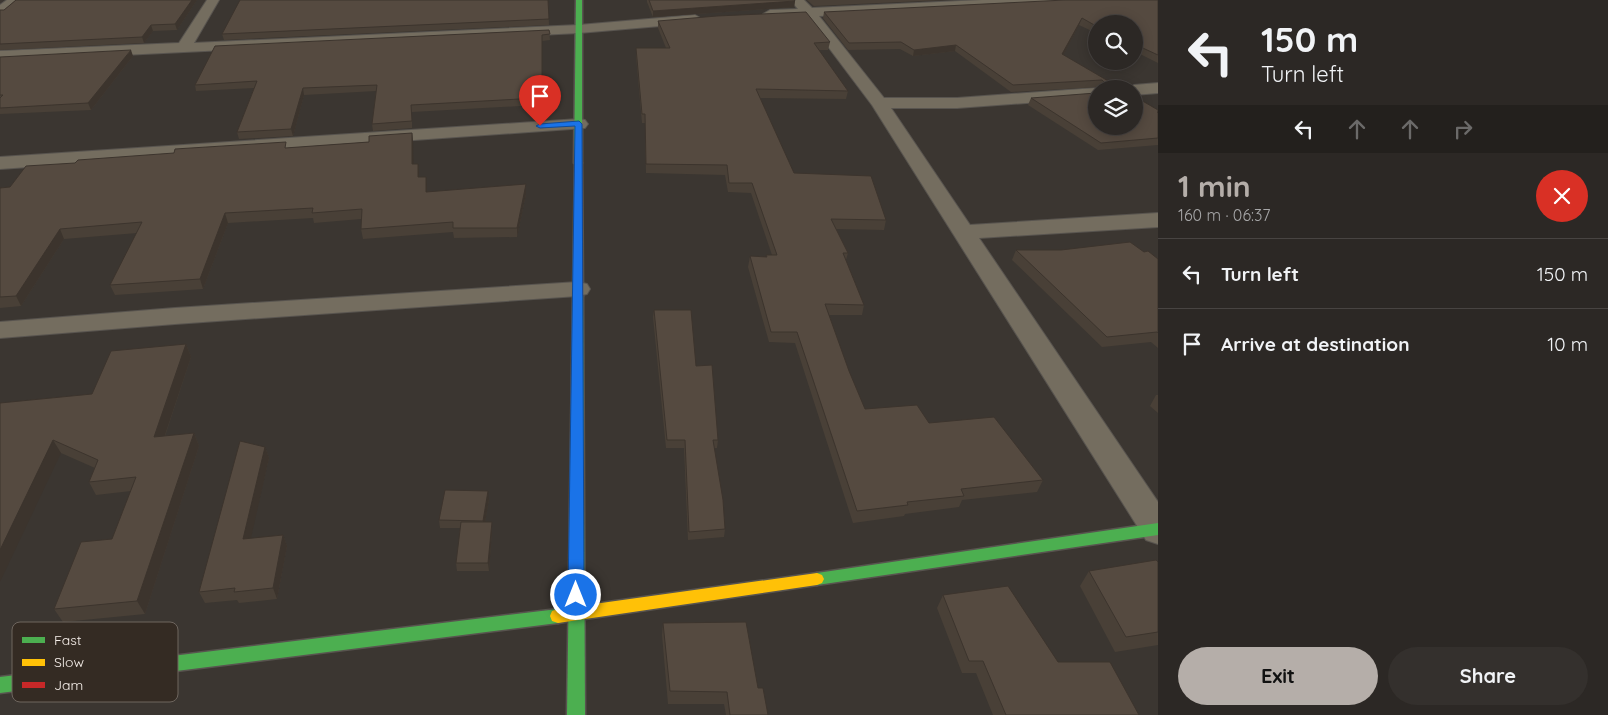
<!DOCTYPE html>
<html lang="en">
<head>
<meta charset="utf-8">
<style>
	:root { --surface:#2c2825; --page:#34302d; --text:#f1f3f6; --muted:#a6a6a7; --line:#484442; --accent:#b5aea9 }
	body { margin:0; font-family:Quicksand,sans-serif; background:var(--page); color:var(--text); height:100vh; display:flex; flex-direction:column; font-size:19px; white-space:nowrap }
	* { box-sizing:border-box; margin:0 }
	p { font-size:16px; color:var(--muted) }
	.icon { flex:none; width:28px; height:28px; fill:none; stroke:currentColor; stroke-width:2; stroke-linecap:round; stroke-linejoin:round }
	.map { position:relative; flex:1; overflow:hidden }
	.side { display:flex; flex-direction:column; background:var(--surface); width:450px }
	.side>* { flex:none }
	.top-card { background:#2c2825; color:var(--text); overflow:hidden }
	.tools { position:absolute; left:1088px; top:15px; display:grid; gap:10px }
	.tools a { display:grid; place-items:center; width:55px; height:55px; border-radius:50%; background:var(--surface); box-shadow:0 2px 12px #0003,0 0 0 1px var(--line); font-size:25px }
	.pin { position:absolute; display:grid; place-items:center; width:42px; height:42px; color:#fff; margin:-51px -21px; border-radius:50% 50% 50% 0; rotate:-45deg; box-shadow:0 0 5px #0007 }
	.pin .icon { rotate:45deg }
	.me { position:absolute; width:55px; margin:-28px; rotate:0deg; stroke-linejoin:round; filter:drop-shadow(0 0 4px #0008) }
	.turn { display:flex; align-items:center; gap:18px; height:105px; padding:0 20px; font-size:22px }
	.turn .icon { width:65px; height:65px; stroke-width:2.5 }
	.turn b { display:block; font-size:35px; line-height:42px }
	.lanes { display:flex; align-items:center; height:48px; padding:0 20px; background:#0003; justify-content:center; gap:25px; direction:ltr }
	.lanes .off { opacity:.35 }
	.round { display:grid; place-items:center; flex:none; width:52px; height:52px; border-radius:26px; background:var(--page) }
	.headline { display:flex; align-items:center; justify-content:space-between; height:85px; padding:0 20px }
	h1 { font-size:30px; font-weight:700; line-height:38px; color:var(--accent) }
	.primary-button { display:flex; gap:10px; margin-top:auto; padding:10px 20px }
	.primary-button a { flex:1; height:58px; border-radius:30px; background:var(--accent); color:#111; font-size:20px; font-weight:700; line-height:58px; text-align:center }
	.primary-button a+a { background:var(--page); color:var(--text) }
	ul { padding:0; list-style:none }
	li { display:flex; align-items:center; gap:15px; height:70px; padding:0 20px; border-top:1px solid var(--line) }
	li div { flex:1 }
	li b { display:block; font-size:19px }
	li em { font-style:normal }
	main { display:flex; flex:1; min-height:0 }
	.map>svg:first-child { display:block }
	.lines { fill:none; stroke-linecap:round; stroke-linejoin:round }
	.street-casing { stroke:#58544f; stroke-width:2 }
	.fast-casing { stroke:#58544f; stroke-width:3 }
	.slow-casing { stroke:#58544f; stroke-width:3 }
	.jam-casing { stroke:#58544f; stroke-width:3 }
	.street { fill:#746d5f; fill-rule:evenodd }
	.fast { fill:#4caf50; fill-rule:evenodd }
	.slow { fill:#ffc107; fill-rule:evenodd }
	.jam { fill:#c62828; fill-rule:evenodd }
	.wall { fill:#494037 }
	.shaded-wall { fill:#3c342d }
	.building { fill:#554a40; stroke:#3c342d }
	.route { fill:#1a73e8; stroke:#114b97 }
	.key { fill:#342b23; stroke:#6e665f; stroke-width:1 }
	.key-label { font-size:14px; fill:#f6efea }
</style>
</head>
<body>
<main>
<div class="map">
<svg width="1158" height="715" viewBox="0 0 1158 715">
	<rect width="100%" height="100%" fill="#3b3631"/>
	<g class="lines">
		<!-- street casing -->
		<g class="street-casing">
			<g id="street">
				<path d="M7,0H21L5,14L0,15V5Z"/>
				<path d="M207,0H219L194,43L579,25L695,15L702,19L695,23L579,33L0,61V51L179,43Z"/>
				<path d="M796,0H804L812,8L982,0H1069L1063,4L819,16L884,98H957L1096,88L1099,89H1096V98L957,108H891L970,225L1158,213V227L979,238L1158,502V544L1146,540L872,105L805,16L770,18L763,14L770,10L798,9L793,3Z"/>
				<path d="M1158,83V93L1134,95V89H1127L1134,85Z"/>
				<path d="M579,119L585,120L588,124L585,128L0,169V157Z"/>
				<path d="M578,282L587,284L590,289L587,294L578,296L175,324L0,338V322L175,308Z"/>
			</g>
		</g>
		<!-- fast casing -->
		<g class="fast-casing">
			<g id="fast">
				<path d="M576,0H582V163L578,165L574,163Z"/>
				<path d="M578,293L583,296L585,715H567L573,296Z"/>
				<path d="M1158,523V535L817,585L812,583L810,579L812,575L817,573Z"/>
				<path d="M558,609L564,611L566,616L564,621L558,623L0,693V677Z"/>
			</g>
		</g>
		<!-- slow casing -->
		<g class="slow-casing">
			<path id="slow" d="M817,573L822,575L824,579L822,583L817,585L558,623L552,621L550,616L552,611L558,609Z"/>
		</g>
		<!-- jam casing -->
		<g class="jam-casing">
			<path id="jam" d="M575,161L582,163L583,296L578,299L573,296Z"/>
		</g>
		<!-- street -->
		<use href="#street" class="street"/>
		<!-- fast -->
		<use href="#fast" class="fast"/>
		<!-- slow -->
		<use href="#slow" class="slow"/>
		<!-- jam -->
		<use href="#jam" class="jam"/>
	</g>
	<!-- wall -->
	<g class="wall">
		<path d="M16,0H197L177,30L153,31L144,43L0,50V10H4Z"/>
		<path d="M548,0L549,25L224,40L222,34Z"/>
		<path d="M647,0H794L795,1L794,7L653,17L647,2Z"/>
		<path d="M807,0H944L814,6Z"/>
		<path d="M1158,0V63L1134,51V24H1096V33L1079,25L1063,55L1122,89H1099V87L1011,92L955,51L913,56L900,49L848,50L823,18L824,12Z"/>
		<path d="M658,21L830,42L828,50H819L848,91L846,99L760,98L794,173L886,220L884,230L836,229L848,253L846,260L864,305L862,315H829L849,371L865,409L929,423L1043,480L1037,492L962,500L959,507L905,514L904,516L853,523L795,343L769,342L748,267L750,256L766,257V255H772L751,193L728,192L725,175L646,173L645,123H642L636,56V48H666L658,28Z"/>
		<path d="M549,30L550,40L542,41V92H537L538,105L412,112V128L373,131L372,124L376,91L304,95L293,136L239,139L237,132L254,88L196,91L195,85Z"/>
		<path d="M133,56L91,110L0,114V57Z"/>
		<path d="M1031,98L1158,110V145L1098,150L1028,105Z"/>
		<path d="M412,133L413,142V164H418L419,177L427,186V192L526,194L517,237L454,238L453,232L363,239L361,229V219L314,223L313,218L228,223L203,289L115,295L110,285L137,233L64,239L21,306L0,308V188L10,187L288,148L369,142Z"/>
		<path d="M1016,250L1144,252L1158,259V348L1151,342L1102,347L1012,260Z"/>
		<path d="M654,310L696,366L718,440L717,448H714L725,529L724,537L688,540L684,448H666L653,317Z"/>
		<path d="M186,344L191,357L165,436L194,433L199,446L145,614L63,622L54,609L112,539L131,491L96,495L89,482L95,468L61,453L0,403L92,394Z"/>
		<path d="M1156,395H1158V413L1150,406Z"/>
		<path d="M265,447L269,458L250,539L283,535L287,546L277,599L239,603L237,600L205,603L199,592Z"/>
		<path d="M489,499L485,522H492V530L489,571H457L456,563L461,528H440L439,520Z"/>
		<path d="M1158,562V645L1115,652L1080,586L1089,571Z"/>
		<path d="M943,595L1058,662L1139,715H993L976,673H962L937,608Z"/>
		<path d="M663,623L768,715H726L724,704H668L662,635Z"/>
	</g>
	<!-- shaded-wall -->
	<g class="shaded-wall">
		<path d="M192,0H197L177,30L175,24Z"/>
		<path d="M795,1L794,7L653,17V11Z"/>
		<path d="M1082,18L1079,25L1060,61L1062,54Z"/>
		<path d="M151,25L153,31L144,43L142,37Z"/>
		<path d="M956,45L955,51L913,56L914,50Z"/>
		<path d="M131,50L133,56L91,110L88,103Z"/>
		<path d="M303,88L304,95L293,136L291,129Z"/>
		<path d="M412,133L413,142L414,173L412,164Z"/>
		<path d="M418,164L419,173V187L418,177Z"/>
		<path d="M426,177L427,186V201L426,192Z"/>
		<path d="M526,184V194L517,237V228Z"/>
		<path d="M225,213L228,223L203,289L200,279Z"/>
		<path d="M60,229L64,239L21,306L16,296Z"/>
		<path d="M186,344L191,357L160,450L154,437Z"/>
		<path d="M194,433L199,446L145,614L137,601Z"/>
		<path d="M53,440L61,453L0,582V550Z"/>
		<path d="M265,447L269,458L248,551L243,539Z"/>
		<path d="M488,491L489,499L484,529L483,521Z"/>
		<path d="M492,522V530L489,571L488,563Z"/>
		<path d="M283,535L287,546L277,599L273,588Z"/>
	</g>
	<!-- building -->
	<g class="building">
		<path d="M16,0H192L175,24L151,25L142,37L0,44V10H4Z"/>
		<path d="M240,0H548L549,19L222,34Z"/>
		<path d="M649,0H794L795,1L653,11Z"/>
		<path d="M1065,0H1158V55L1134,44V24H1096V26L1082,18L1062,54L1122,89H1100L1101,84L1104,82L1102,80L1013,85L956,45L914,50L901,42L849,43L824,12Z"/>
		<path d="M806,12L830,42L814,43L848,91L756,89L794,173L871,176L886,220L831,219L848,253H843L864,305L825,304L849,371L865,409L917,405L929,423L994,417L1043,480L961,489L964,496L907,502L908,505L857,511L797,332H771L750,256L767,257L766,255H777L752,183H729L727,165L646,164L645,114H642L636,48H670L658,21L717,16Z"/>
		<path d="M549,30L550,34L542,35V85L536,86L538,98L411,105L412,121L372,124L377,85L303,88L291,129L237,132L257,81L195,85L215,46Z"/>
		<path d="M131,50L88,103L0,108V98L3,95H0V57Z"/>
		<path d="M1096,93V126H1134V96L1158,110V112H1157L1158,113V138L1101,143L1031,98Z"/>
		<path d="M412,133V164H418V177H426V192L526,184L517,228H453V222L361,229L362,209L312,213L313,208L225,213L200,279L110,285L142,222L60,229L16,296L0,297V188L10,187L26,166L75,163L78,160L174,153L175,149L286,142L285,148L369,142V136Z"/>
		<path d="M1130,242L1144,252L1148,251L1158,259V333L1157,332L1107,337L1016,250H1061Z"/>
		<path d="M654,310H691L696,366L712,365L718,440H713L723,500L725,529L689,532L685,440H667Z"/>
		<path d="M186,344L154,437L194,433L137,601L54,609L81,542L112,539L136,477L89,482L98,460L53,440L0,550V403L92,394L111,351Z"/>
		<path d="M240,441L265,447L243,539L283,535L273,588L234,592L235,588L199,592Z"/>
		<path d="M445,490L488,491L483,521L439,520Z"/>
		<path d="M461,522H492L488,563H456Z"/>
		<path d="M1156,560L1158,562V632L1126,637L1089,571Z"/>
		<path d="M1008,586L1058,662H1110L1139,715H1006L983,661H969L943,595Z"/>
		<path d="M746,622L758,688H763L768,715H730L727,692L670,691L663,623Z"/>
	</g>
	<!-- route -->
	<path class="route" d="M579,121L582,124L584,595L581,600L576,602L570,600L568,595L575,126L540,128L536,126L540,124Z"/>
	<!-- legend -->
	<rect x="12" y="622" width="166" height="80" rx="8" class="key"/>
	<rect x="22" y="637" width="23" height="6" fill="#4caf50"/>
	<rect x="22" y="659" width="23" height="7" fill="#ffc107"/>
	<rect x="22" y="682" width="23" height="6" fill="#c62828"/>
	<g class="key-label">
		<text x="54" y="645">Fast</text>
		<text x="54" y="667">Slow</text>
		<text x="54" y="690">Jam</text>
	</g>
</svg>
<div class="tools">
<a><svg class="icon" aria-label="search" viewBox="0 0 24 24"><circle cx="10" cy="10" r="6"/><path d="M15 15l6 6"/></svg></a>
<a><svg class="icon" aria-label="layers" viewBox="0 0 24 24"><path d="M12 4l9 5-9 5-9-5zM3 14l9 5 9-5"/></svg></a>
</div>
<div class="pin" style="left:540px;top:126px;background:#d93025"><svg class="icon" aria-label="arrive" viewBox="0 0 24 24"><path d="M6 21V4h12l-3 4 3 4H6"/></svg></div>
<svg class="me" style="left:576px;top:595px" viewBox="-20 -20 40 40"><circle r="17" fill="#1a73e8" stroke="#fff" stroke-width="3"/><path d="M0-11L8 9 0 5-8 9z" fill="#fff"/></svg>
</div>
<section class="side">
<div class="top-card">
<div class="turn"><svg class="icon" aria-label="left" viewBox="0 0 24 24"><path d="M17 20v-9H6M10 6l-5 5 5 5"/></svg><div><b>150 m</b>Turn left</div></div>
<div class="lanes"><svg class="icon" aria-label="left" viewBox="0 0 24 24"><path d="M17 20v-9H6M10 6l-5 5 5 5"/></svg><svg class="icon off" aria-label="ahead" viewBox="0 0 24 24"><path d="M12 20V5M6 11l6-6 6 6"/></svg><svg class="icon off" aria-label="ahead" viewBox="0 0 24 24"><path d="M12 20V5M6 11l6-6 6 6"/></svg><svg class="icon off" aria-label="right" viewBox="0 0 24 24"><path d="M7 20v-9h11M14 6l5 5-5 5"/></svg></div>
</div>
<div class="headline"><div><h1>1 min</h1><p>160 m · 06:37</p></div><a class="round" style="background:#d93025;color:#fff"><svg class="icon" aria-label="close" viewBox="0 0 24 24"><path d="M6 6l12 12M18 6L6 18"/></svg></a></div>
<ul>
<li><svg class="icon" aria-label="left" viewBox="0 0 24 24"><path d="M17 20v-9H6M10 6l-5 5 5 5"/></svg><div><b>Turn left</b></div><em>150 m</em></li>
<li><svg class="icon" aria-label="arrive" viewBox="0 0 24 24"><path d="M6 21V4h12l-3 4 3 4H6"/></svg><div><b>Arrive at destination</b></div><em>10 m</em></li>
</ul>
<div class="primary-button"><a>Exit</a><a>Share</a></div>
</section>
</main>
</body>
</html>
